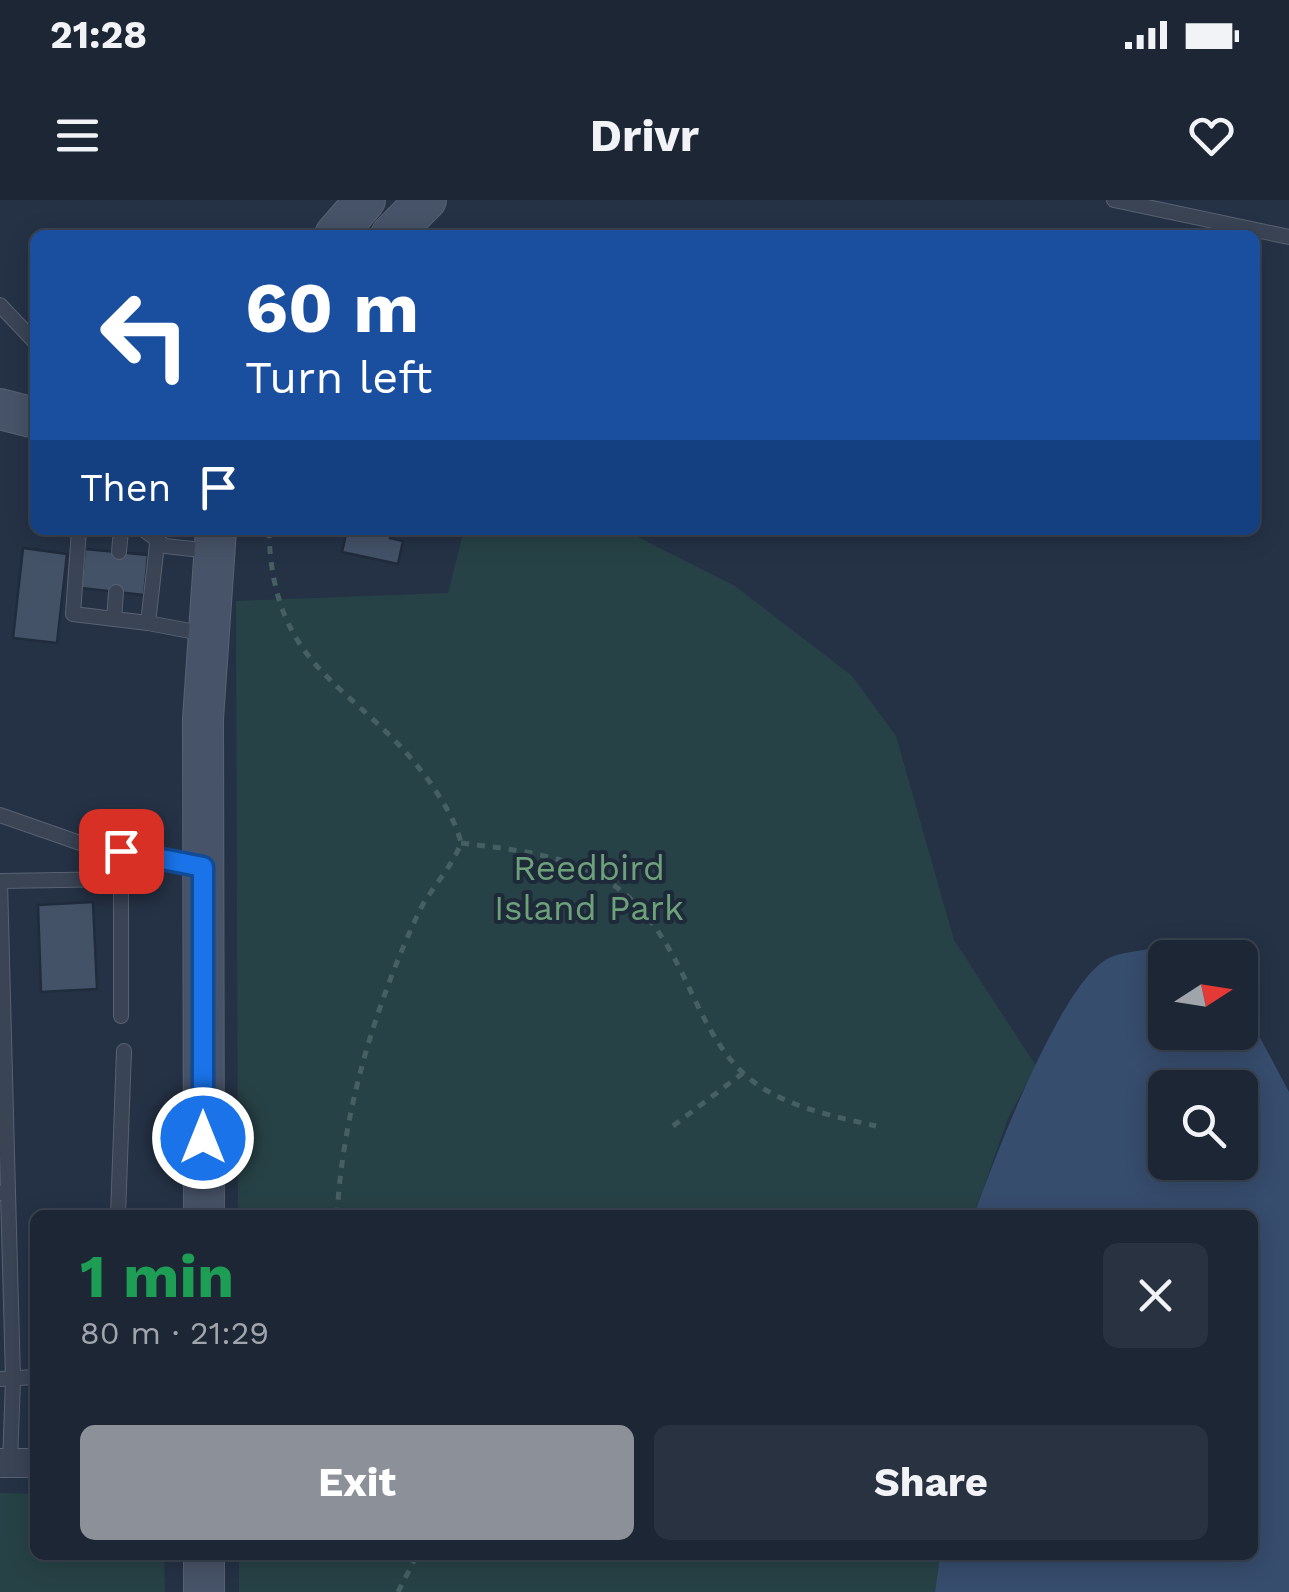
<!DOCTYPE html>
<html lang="en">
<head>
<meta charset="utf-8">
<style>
	:root { --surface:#1c2634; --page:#293240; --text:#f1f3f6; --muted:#a0a5ac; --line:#3a434f; --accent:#8c9099 }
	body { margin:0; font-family:"Work Sans",sans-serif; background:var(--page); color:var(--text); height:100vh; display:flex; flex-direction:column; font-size:38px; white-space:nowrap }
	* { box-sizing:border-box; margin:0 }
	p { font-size:32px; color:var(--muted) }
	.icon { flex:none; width:55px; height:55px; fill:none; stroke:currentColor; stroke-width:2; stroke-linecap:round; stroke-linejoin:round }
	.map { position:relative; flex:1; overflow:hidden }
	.details { position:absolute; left:30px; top:1010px; width:1228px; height:350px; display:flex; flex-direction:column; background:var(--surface); border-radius:15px; box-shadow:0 5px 25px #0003,0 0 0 2px var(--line) }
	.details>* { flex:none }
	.banner { position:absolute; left:30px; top:30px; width:1230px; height:305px; border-radius:15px; box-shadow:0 5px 25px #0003,0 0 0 2px var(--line); background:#1a4fa0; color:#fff; overflow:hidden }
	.needle { width:65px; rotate:78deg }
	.tools { position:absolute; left:1148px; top:740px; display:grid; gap:20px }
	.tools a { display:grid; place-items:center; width:110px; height:110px; border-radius:15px; background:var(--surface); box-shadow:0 5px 25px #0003,0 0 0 2px var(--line); font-size:50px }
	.pin { position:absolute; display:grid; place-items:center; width:85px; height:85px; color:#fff; margin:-42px; border-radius:20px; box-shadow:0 5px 15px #0006 }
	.me { position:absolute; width:110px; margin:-55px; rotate:0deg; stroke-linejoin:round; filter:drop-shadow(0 0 8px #0008) }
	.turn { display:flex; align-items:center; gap:35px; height:210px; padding:0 50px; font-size:45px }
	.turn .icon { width:130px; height:130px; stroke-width:2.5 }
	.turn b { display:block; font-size:70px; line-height:85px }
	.then { display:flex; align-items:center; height:95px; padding:0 50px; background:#0003; gap:20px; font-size:38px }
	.round { display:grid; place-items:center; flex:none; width:105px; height:105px; border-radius:15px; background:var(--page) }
	.headline { display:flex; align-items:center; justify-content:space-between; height:170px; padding:0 50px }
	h1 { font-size:60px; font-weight:700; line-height:75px; color:#1e9e55 }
	.cta { display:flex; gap:20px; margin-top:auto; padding:20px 50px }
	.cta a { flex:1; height:115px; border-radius:15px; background:var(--accent); color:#fff; font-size:40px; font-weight:700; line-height:115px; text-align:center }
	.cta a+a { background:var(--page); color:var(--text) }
	.status { display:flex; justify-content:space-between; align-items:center; height:70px; padding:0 50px; background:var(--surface); direction:ltr }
	.status svg { height:28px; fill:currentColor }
	header { display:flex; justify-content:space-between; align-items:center; height:130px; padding:0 50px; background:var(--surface); font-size:45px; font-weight:700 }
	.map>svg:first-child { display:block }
	.green { fill:#274246 }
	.water { fill:#374d6e; fill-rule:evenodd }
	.building { fill:#445268; stroke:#202b3c; stroke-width:2.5 }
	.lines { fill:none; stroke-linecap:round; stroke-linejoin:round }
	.lane-casing { stroke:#586272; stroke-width:16 }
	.street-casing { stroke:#586272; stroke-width:30 }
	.secondary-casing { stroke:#586272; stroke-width:42 }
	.path { stroke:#465f62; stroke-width:5; stroke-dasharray:8 8; stroke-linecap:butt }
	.lane { stroke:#3a4455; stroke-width:14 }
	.street { stroke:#3a4455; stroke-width:28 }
	.secondary { stroke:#475368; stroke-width:40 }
	.route-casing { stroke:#114b97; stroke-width:25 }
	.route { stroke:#1a73e8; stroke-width:18 }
	.labels { text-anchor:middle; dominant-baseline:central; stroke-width:8; stroke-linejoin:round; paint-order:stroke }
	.park-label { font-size:35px; fill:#6da17a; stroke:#1e293a }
</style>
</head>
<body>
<div class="status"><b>21:28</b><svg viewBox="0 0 49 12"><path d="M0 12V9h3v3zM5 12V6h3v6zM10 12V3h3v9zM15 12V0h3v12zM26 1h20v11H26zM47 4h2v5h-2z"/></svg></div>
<header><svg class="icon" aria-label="menu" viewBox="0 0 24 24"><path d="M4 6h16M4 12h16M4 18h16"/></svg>Drivr<svg class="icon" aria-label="heart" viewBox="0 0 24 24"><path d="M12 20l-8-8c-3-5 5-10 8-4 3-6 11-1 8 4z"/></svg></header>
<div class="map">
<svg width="1289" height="1392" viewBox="0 0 1289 1392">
	<rect width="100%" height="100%" fill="#253246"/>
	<!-- green -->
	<g class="green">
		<path d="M464,330H615L634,335L735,386L852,476L896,536L954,740L1036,866L1008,918L974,1015H238L236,401L448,393Z"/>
		<path d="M0,1293L35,1294V1355H164L165,1392H0Z"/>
		<path d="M239,1355H940L935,1392H239Z"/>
	</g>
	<!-- water -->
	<path class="water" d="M1154,748L1180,757L1165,758V832H1240V800L1289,892V1392H935L940,1355H1252V1015H974C993,962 1061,781 1109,758C1121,752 1141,751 1154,748ZM1165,888H1240V962H1165Z"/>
	<!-- building -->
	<g class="building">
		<path d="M347,330H392L390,338L403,341L398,364L342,352Z"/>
		<path d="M23,348L67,354L57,443L13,438Z"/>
		<path d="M85,349L148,355L144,395L81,388Z"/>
		<path d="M93,702L97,789L41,792L38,705Z"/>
	</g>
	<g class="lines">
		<!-- lane casing -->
		<g class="lane-casing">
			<g id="lane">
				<path d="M1114,0L1289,37"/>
				<path d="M0,105L35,142"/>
				<path d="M79,330L73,414L148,423"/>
				<path d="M144,330L165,346L211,351"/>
				<path d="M157,344L148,423L206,434"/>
				<path d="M119,352L121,330"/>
				<path d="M114,419L116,392"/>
				<path d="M0,615L83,644L202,667"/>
				<path d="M121,651V816"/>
				<path d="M0,681L8,992"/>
				<path d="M0,681L121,679"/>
				<path d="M0,993L8,992L13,1179L10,1263"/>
				<path d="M118,1015L124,851"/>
				<path d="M0,1179L35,1177"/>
			</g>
		</g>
		<!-- street casing -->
		<g class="street-casing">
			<path id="street" d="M0,1263H35"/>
		</g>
		<!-- secondary casing -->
		<g class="secondary-casing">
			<g id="secondary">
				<path d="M335,35L365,0"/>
				<path d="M391,35L426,0"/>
				<path d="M0,209L35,218"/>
				<path d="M204,1015L203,519L216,330"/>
				<path d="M204,1355V1392"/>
			</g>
		</g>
		<!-- path -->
		<g class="path">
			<path d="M269,330C272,475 357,482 429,581C442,600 456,621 461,643C451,670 429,689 417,716C374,809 343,912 337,1015"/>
			<path d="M461,643C571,656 630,666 683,775C699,808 715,846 742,872C776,905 832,916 876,926"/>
			<path d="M673,926L743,873"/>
			<path d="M398,1392L417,1355"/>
		</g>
		<!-- lane -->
		<use href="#lane" class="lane"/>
		<!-- street -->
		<use href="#street" class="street"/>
		<!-- secondary -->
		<use href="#secondary" class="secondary"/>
	</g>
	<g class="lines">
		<!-- route casing -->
		<g class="route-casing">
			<path id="route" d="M121,651L203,667V938"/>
		</g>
		<!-- route -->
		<use href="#route" class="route"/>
	</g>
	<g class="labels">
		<!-- park labels -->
		<g class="park-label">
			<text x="589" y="668">Reedbird<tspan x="589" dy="40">Island Park</tspan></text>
		</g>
	</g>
</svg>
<div class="tools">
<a><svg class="needle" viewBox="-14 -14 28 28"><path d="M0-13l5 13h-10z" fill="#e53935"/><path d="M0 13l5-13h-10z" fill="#a0a5ac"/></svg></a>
<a><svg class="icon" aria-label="search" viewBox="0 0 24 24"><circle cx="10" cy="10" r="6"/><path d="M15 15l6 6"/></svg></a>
</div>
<div class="pin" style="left:121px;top:651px;background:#d93025"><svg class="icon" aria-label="arrive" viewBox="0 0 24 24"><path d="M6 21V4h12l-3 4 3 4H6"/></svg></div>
<svg class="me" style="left:203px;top:938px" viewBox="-20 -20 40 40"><circle r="17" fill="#1a73e8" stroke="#fff" stroke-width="3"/><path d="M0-11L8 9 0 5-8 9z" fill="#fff"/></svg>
<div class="banner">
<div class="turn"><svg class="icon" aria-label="left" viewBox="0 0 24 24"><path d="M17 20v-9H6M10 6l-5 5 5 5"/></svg><div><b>60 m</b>Turn left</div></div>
<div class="then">Then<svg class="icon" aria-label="arrive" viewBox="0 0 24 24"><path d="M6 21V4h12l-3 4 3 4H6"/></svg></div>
</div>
<section class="details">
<div class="headline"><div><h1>1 min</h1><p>80 m · 21:29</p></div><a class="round"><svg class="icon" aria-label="close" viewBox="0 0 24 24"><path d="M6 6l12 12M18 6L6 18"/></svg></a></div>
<div class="cta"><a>Exit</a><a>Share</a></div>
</section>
</div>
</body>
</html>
